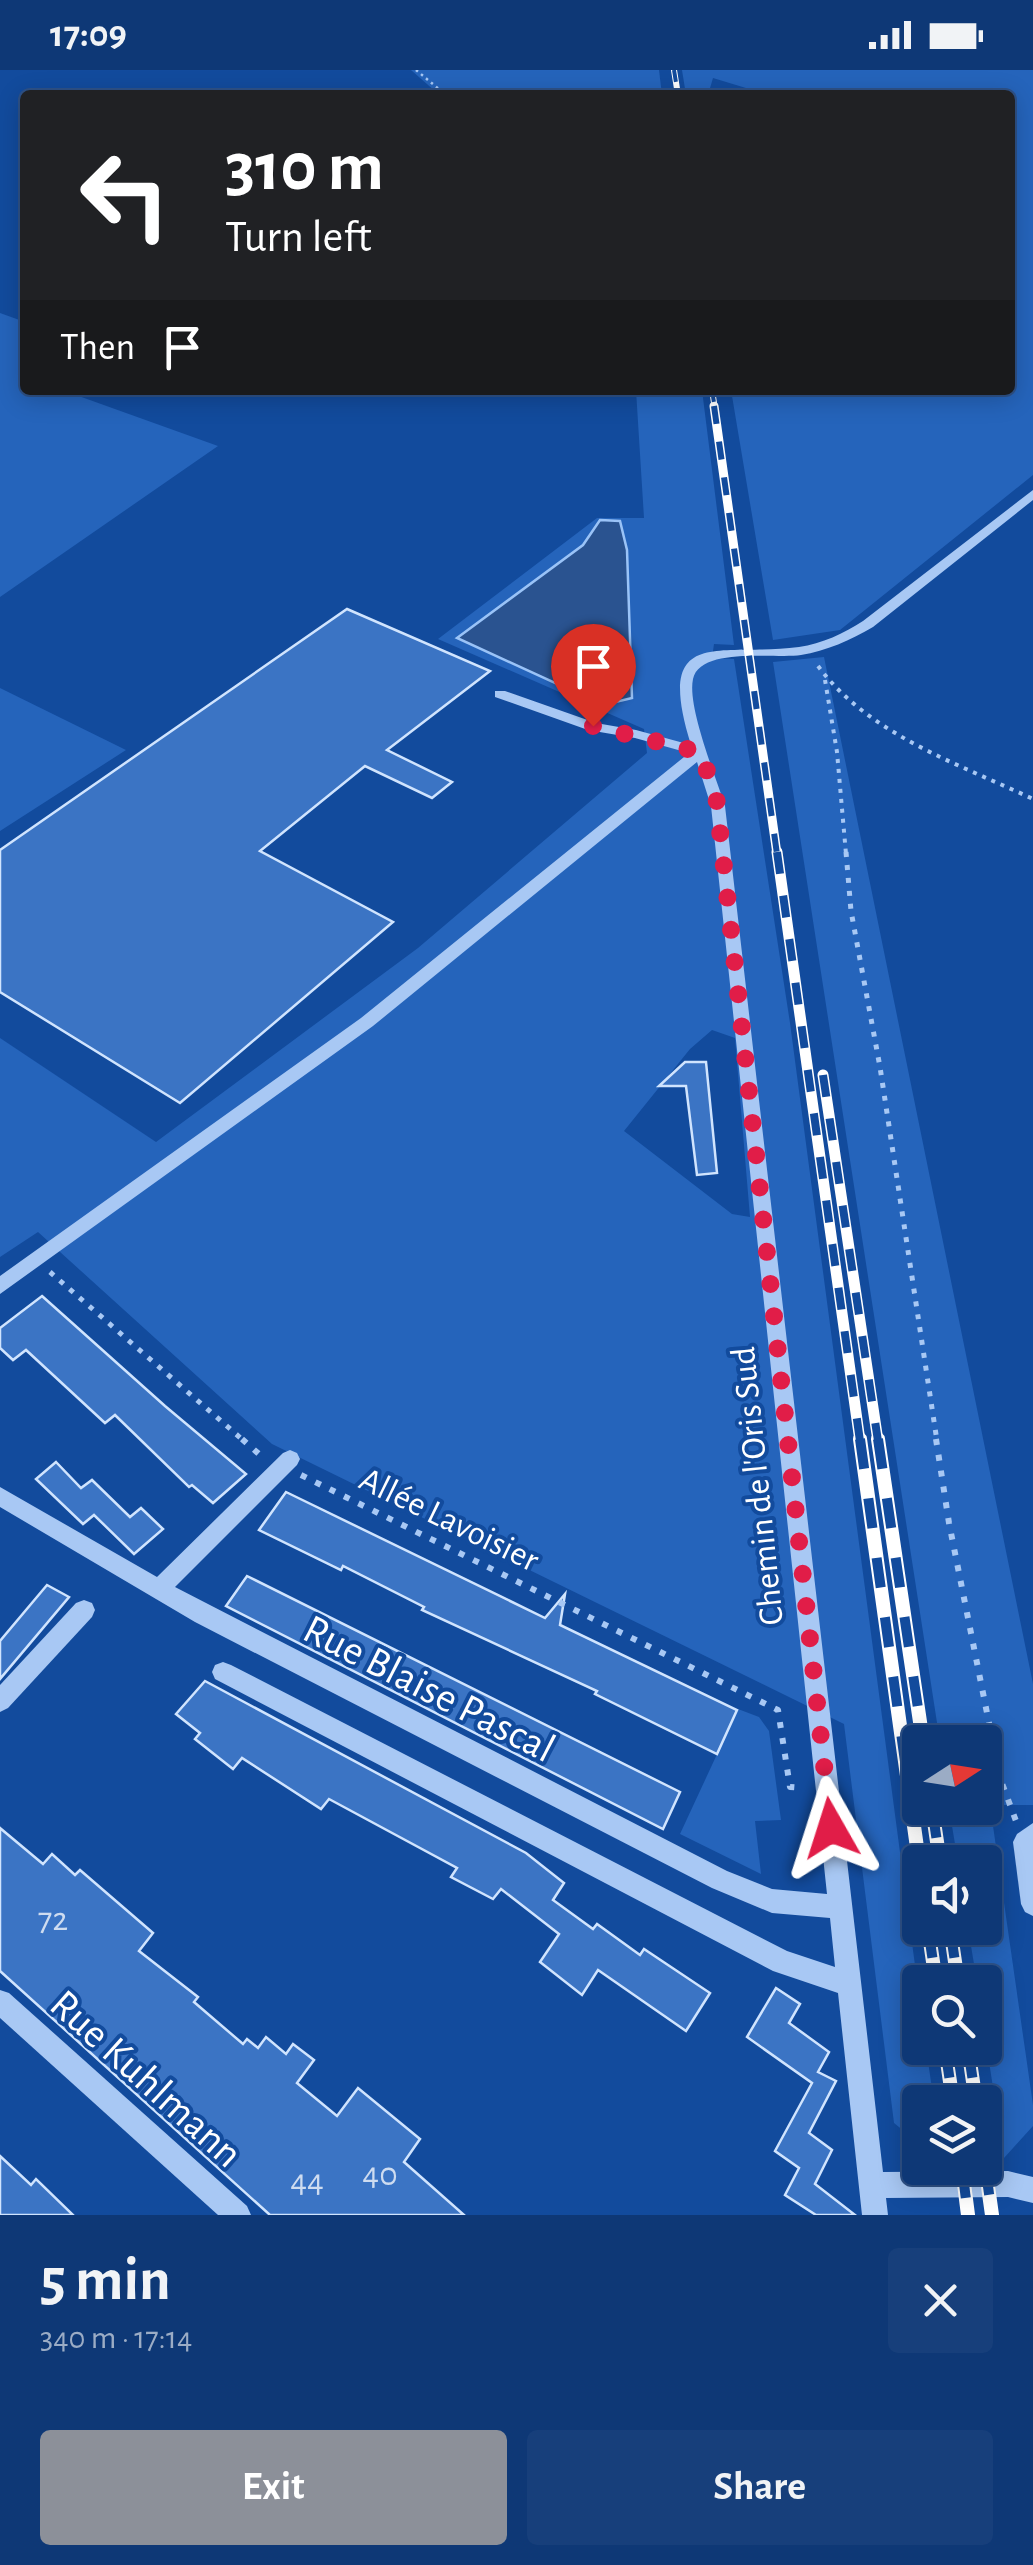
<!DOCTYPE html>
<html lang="en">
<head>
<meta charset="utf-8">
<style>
	:root { --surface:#0e3876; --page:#173f7b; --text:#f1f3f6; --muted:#9bacc5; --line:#2e5288; --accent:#8c9099 }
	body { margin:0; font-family:"Alegreya Sans",sans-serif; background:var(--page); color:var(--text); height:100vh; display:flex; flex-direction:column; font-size:38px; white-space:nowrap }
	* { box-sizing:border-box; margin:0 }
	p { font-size:32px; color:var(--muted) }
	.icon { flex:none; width:55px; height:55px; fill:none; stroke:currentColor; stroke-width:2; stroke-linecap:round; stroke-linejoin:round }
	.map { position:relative; height:2145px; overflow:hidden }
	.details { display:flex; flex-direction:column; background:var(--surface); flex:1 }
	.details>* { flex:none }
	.hud { position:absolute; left:20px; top:20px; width:995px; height:305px; border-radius:10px; box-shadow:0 5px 25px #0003,0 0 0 2px var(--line); background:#202124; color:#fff; overflow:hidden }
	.needle { width:65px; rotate:78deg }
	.fabs { position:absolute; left:902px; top:1655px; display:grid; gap:20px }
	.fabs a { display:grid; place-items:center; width:100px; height:100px; border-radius:10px; background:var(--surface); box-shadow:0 5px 25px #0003,0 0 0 2px var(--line); font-size:50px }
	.pin { position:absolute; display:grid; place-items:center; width:85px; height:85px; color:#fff; margin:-102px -42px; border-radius:50% 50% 50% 0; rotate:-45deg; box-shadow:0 0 10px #0007 }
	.pin .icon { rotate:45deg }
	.me { position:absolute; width:110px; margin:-55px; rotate:354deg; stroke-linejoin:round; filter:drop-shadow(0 0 8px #0008) }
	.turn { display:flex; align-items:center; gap:35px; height:210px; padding:0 40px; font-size:45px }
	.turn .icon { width:130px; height:130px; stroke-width:2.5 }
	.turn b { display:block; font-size:70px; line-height:85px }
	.then { display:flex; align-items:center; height:95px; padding:0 40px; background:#0003; gap:20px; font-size:38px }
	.round { display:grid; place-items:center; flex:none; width:105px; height:105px; border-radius:10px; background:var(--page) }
	.summary { display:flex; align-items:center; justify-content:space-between; height:170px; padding:0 40px }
	h1 { font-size:60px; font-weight:600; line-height:75px }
	.cta { display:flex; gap:20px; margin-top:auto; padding:20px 40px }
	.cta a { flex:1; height:115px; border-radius:10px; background:var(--accent); color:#fff; font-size:40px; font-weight:600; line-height:115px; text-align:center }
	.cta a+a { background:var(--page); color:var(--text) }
	.status { display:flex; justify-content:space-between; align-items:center; height:70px; padding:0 50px; background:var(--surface); direction:ltr }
	.status svg { height:28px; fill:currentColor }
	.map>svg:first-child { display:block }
	.green { fill:#2564bb; fill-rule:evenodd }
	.water { fill:#2a5390; stroke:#9ac3f7; stroke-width:2.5 }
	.building { fill:#3b74c4; stroke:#d0e4fe; stroke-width:2.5 }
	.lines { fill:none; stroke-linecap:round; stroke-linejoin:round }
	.path-far3 { stroke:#a8c8f4; stroke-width:2.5; stroke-dasharray:2.5 4; stroke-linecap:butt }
	.path-far2 { stroke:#a8c8f4; stroke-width:4; stroke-dasharray:4 6; stroke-linecap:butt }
	.path-far1 { stroke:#a8c8f4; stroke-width:5; stroke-dasharray:5 8; stroke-linecap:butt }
	.path { stroke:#a8c8f4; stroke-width:6; stroke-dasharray:6 10; stroke-linecap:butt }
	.minor { fill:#a8c8f4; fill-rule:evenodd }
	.rail-far3-casing { stroke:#fff; stroke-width:6 }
	.rail-far2-casing { stroke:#fff; stroke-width:9 }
	.rail-far1-casing { stroke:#fff; stroke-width:11 }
	.rail-casing { stroke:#fff; stroke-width:14 }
	.rail-far3 { stroke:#124b9d; stroke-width:4; stroke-dasharray:12; stroke-linecap:butt }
	.rail-far2 { stroke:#124b9d; stroke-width:6; stroke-dasharray:18; stroke-linecap:butt }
	.rail-far1 { stroke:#124b9d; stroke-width:8; stroke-dasharray:22; stroke-linecap:butt }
	.rail { stroke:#124b9d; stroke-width:10; stroke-dasharray:30; stroke-linecap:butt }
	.route { stroke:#e11d48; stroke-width:18; stroke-dasharray:0 32.4 }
	.labels { text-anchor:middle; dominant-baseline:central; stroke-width:8; stroke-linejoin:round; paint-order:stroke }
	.street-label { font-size:35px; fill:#fff; stroke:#124b9d }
	.near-number-label { font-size:35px; fill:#cedcf0 }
	.near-street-label { font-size:42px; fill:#fff; stroke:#124b9d }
</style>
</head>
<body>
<div class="status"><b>17:09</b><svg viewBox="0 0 49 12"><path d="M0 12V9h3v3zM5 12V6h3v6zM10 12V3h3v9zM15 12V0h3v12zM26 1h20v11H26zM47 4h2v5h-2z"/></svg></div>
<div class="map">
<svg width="1033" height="2145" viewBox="0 0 1033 2145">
	<rect width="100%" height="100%" fill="#124b9d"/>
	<!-- green -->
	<g class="green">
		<path d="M411,0H659L662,25H447L436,22Z"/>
		<path d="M682,0H1033V405L840,560L773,570L731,320H1010V25H769L713,8L708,25H686Z"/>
		<path d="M0,243L25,252V300L18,304L25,307V320H62L218,376L0,527Z"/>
		<path d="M636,320H702L734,575L714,574L712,588L734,589L790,953L920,1933V1978H926L934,2032H920V2074L894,2053L844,1654L272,1374L38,1162L0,1187V968L156,1072L418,878L647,683L644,659L438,569L597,448H644ZM712,960L735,968L750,1147L732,1144L624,1061L690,979Z"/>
		<path d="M824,587L1033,1614V1735H990L1033,2035V2056L1004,2088L985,1966V1912H977L968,1858H985V1792H958L949,1738H985V1672H940L773,592Z"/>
		<path d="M0,618L126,680L0,761Z"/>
		<path d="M738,1639L759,1647L769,1661L781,1750L755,1751L761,1804L680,1764Z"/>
	</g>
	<!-- water -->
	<path class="water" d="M600,450L620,451L627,480L632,628L603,635L457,568L583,475Z"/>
	<!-- building -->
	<g class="building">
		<path d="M347,539L490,601L387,680L452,712L432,728L365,696L260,781L393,852L180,1033L0,922V780Z"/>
		<path d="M685,992H706L717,1103L697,1105L686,1016H659Z"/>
		<path d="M42,1226L165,1336L246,1404L213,1433L192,1415L189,1417L115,1345L105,1353L26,1280L13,1290L0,1278V1258Z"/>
		<path d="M56,1392L81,1418L92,1410L130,1447L141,1438L163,1459L134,1484L94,1445L83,1454L36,1409Z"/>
		<path d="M286,1422L545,1548L565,1524L560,1555L737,1640L717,1684L595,1624L597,1621L422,1540L424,1537L343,1496L341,1500L259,1460Z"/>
		<path d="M247,1506L680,1722L663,1759L226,1536Z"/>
		<path d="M47,1515L69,1527L0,1609V1571Z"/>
		<path d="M205,1611L526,1783L564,1813L553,1830L593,1859L597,1854L640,1885L644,1879L710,1923L686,1961L598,1900L582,1925L540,1892L559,1864L501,1819L493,1829L451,1807L457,1798L329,1729L321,1739L242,1688L233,1699L195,1669L200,1663L176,1644Z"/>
		<path d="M0,1758L43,1794L52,1784L75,1805L80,1800L153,1863L139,1881L198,1927L194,1932L243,1974L247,1969L258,1978L266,1967L286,1984L293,1974L314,1990L297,2013L337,2046L358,2018L420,2069L404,2092L464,2145H270L0,1901Z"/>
		<path d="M776,1918L800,1934L789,1953L829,1982L818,2002L836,2011L809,2063L832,2080L815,2114L855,2145H816L785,2125L799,2098L775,2081L812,2013L747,1967Z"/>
		<path d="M0,2086L31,2115L36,2109L73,2145H0Z"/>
	</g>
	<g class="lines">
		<!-- path-far3 -->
		<path class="path-far3" d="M416,0L440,20L456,25"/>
		<!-- path-far2 -->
		<g class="path-far2">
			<path d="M818,596C869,665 959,694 1033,729"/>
			<path d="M825,610L837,682L846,784"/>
		</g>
		<!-- path-far1 -->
		<g class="path-far1">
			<path d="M846,782L851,841L880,997L937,1371"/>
			<path d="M50,1202L244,1371"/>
		</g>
		<!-- path -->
		<g class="path">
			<path d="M242,1369L260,1385"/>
			<path d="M936,1369L949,1453L1000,1708L1016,1751"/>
			<path d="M301,1405L778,1640L790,1717L804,1718"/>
		</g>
		<!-- minor -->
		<g class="minor">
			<path d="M1033,420V430L873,557C851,570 826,581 801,585C776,589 700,576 693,609C687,637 716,707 725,736L883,2102L1008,2101L1033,2107V2133L1008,2127L886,2128L888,2145H862L838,1923L773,1901L215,1609L212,1602L215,1595L223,1592L231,1595L787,1881L835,1897L830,1848L772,1843L712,1818L195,1552L0,1437V1417L157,1507L283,1383L290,1380L297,1383L300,1389L297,1395L175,1517L727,1801L772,1819L827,1824L711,736L697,692L373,956L0,1224V1206L361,948L689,683L635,668L588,660L495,627V621H505L596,653L636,660L691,675C653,553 720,588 799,577C822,574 844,563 863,551Z"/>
			<path d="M84,1530L92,1533L95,1540L92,1547L8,1638L0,1642V1615L76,1533Z"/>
			<path d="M1033,1753V1846L1025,1842L1021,1834L1013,1772L1017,1764Z"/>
			<path d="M0,1920L9,1923L247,2136L251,2145H218L0,1948Z"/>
		</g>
		<!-- rail-far3 casing -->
		<g class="rail-far3-casing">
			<g id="rail-far3">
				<path d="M674,0L678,25"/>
				<path d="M712,320L715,339"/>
			</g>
		</g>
		<!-- rail-far2 casing -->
		<g class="rail-far2-casing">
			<path id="rail-far2" d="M714,336L777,784"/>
		</g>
		<!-- rail-far1 casing -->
		<g class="rail-far1-casing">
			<g id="rail-far1">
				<path d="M777,782L860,1371"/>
				<path d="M823,1005L878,1371"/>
			</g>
		</g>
		<!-- rail casing -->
		<g class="rail-casing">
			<g id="rail">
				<path d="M860,1369L920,1799"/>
				<path d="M878,1369L923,1672"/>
				<path d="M932,1738L940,1792"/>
				<path d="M928,1858L936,1912"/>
				<path d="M950,1858L958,1912"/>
				<path d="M945,1978L953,2032"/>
				<path d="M968,1978L976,2032"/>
				<path d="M985,2095L992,2145"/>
				<path d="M962,2098L968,2145"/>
			</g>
		</g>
		<!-- rail-far3 -->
		<use href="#rail-far3" class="rail-far3"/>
		<!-- rail-far2 -->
		<use href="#rail-far2" class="rail-far2"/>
		<!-- rail-far1 -->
		<use href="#rail-far1" class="rail-far1"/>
		<!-- rail -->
		<use href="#rail" class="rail"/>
	</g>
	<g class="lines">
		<!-- route -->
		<path class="route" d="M593,656L700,682L716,725L831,1758"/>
	</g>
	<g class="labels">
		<!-- street labels -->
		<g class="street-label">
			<text transform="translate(758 1416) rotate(-96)">Chemin de l'Oris Sud</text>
			<text transform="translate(449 1450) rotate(26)">Allée Lavoisier</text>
		</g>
		<!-- near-number labels -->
		<g class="near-number-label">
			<text x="53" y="1849">72</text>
			<text x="380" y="2104">40</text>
			<text x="307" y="2111">44</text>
		</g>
		<!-- near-street labels -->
		<g class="near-street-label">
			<text transform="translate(429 1619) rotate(27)">Rue Blaise Pascal</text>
			<text transform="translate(146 2009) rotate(42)">Rue Kuhlmann</text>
		</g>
	</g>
</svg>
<div class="fabs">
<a><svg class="needle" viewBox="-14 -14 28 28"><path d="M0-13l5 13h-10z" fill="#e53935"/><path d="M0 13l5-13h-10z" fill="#9bacc5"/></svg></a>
<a><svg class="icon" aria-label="sound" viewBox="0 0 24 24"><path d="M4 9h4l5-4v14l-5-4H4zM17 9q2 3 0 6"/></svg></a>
<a><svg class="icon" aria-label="search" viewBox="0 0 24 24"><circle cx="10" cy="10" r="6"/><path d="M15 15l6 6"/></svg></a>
<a><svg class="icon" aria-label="layers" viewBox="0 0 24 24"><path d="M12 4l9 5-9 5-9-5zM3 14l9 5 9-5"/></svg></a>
</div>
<div class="pin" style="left:593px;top:656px;background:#d93025"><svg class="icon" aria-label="arrive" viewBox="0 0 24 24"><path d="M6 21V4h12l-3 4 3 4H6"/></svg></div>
<svg class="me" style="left:831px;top:1758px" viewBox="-20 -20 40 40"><path d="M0-17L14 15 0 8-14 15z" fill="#e11d48" stroke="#fff" stroke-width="4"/></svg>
<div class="hud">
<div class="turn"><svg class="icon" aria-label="left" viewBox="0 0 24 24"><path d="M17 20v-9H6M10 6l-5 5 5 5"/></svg><div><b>310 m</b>Turn left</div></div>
<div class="then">Then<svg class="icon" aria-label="arrive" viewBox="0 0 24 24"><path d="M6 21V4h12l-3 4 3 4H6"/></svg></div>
</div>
</div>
<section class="details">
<div class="summary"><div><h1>5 min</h1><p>340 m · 17:14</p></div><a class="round"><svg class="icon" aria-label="close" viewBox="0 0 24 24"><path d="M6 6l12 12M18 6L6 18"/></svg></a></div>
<div class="cta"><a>Exit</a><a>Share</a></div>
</section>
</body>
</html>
